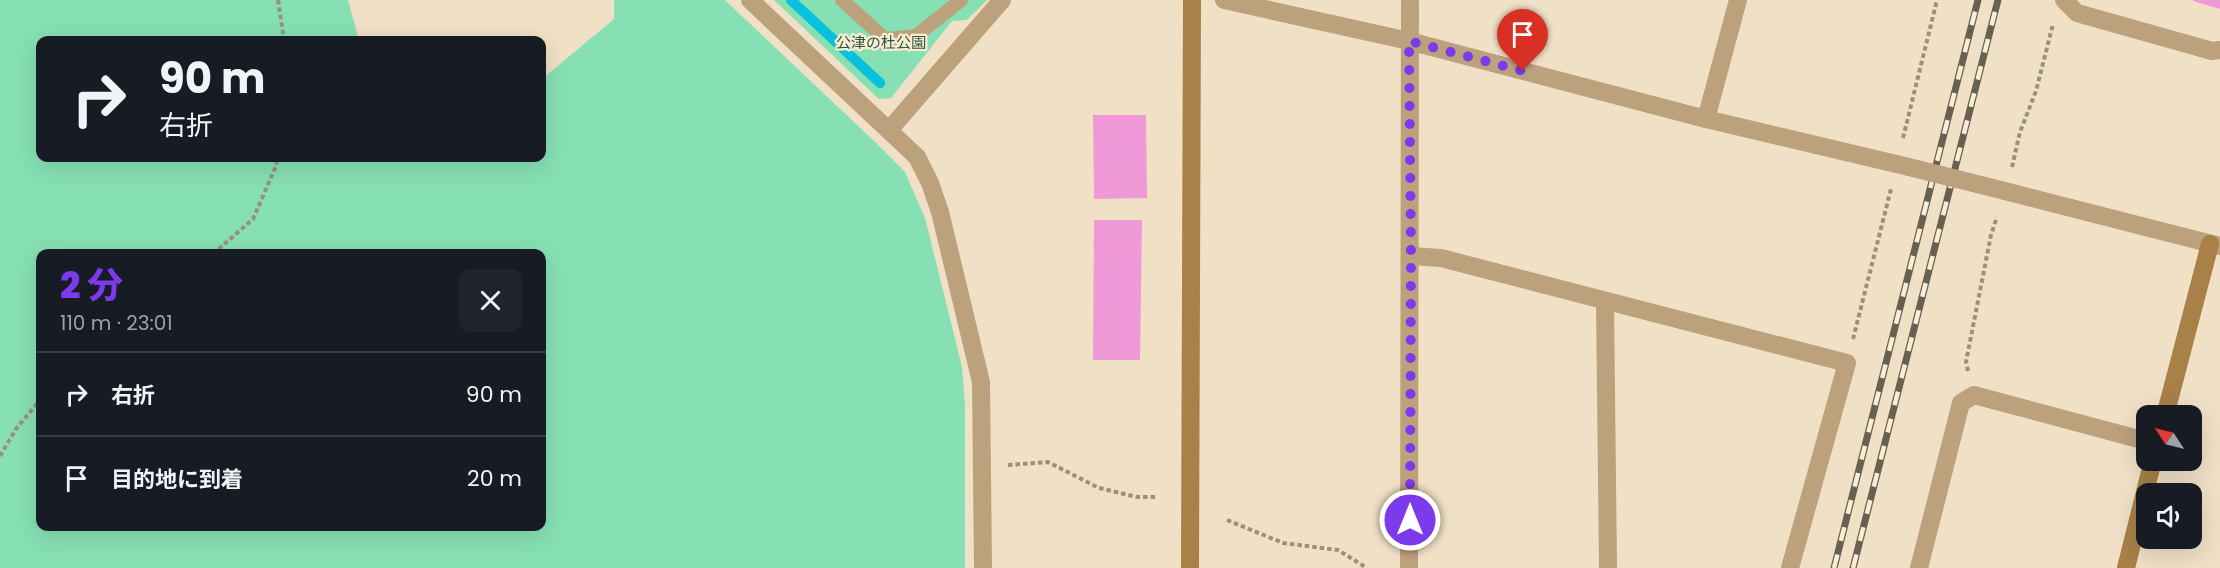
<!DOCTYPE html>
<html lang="ja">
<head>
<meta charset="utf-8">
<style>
	:root { --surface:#171b24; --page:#20242c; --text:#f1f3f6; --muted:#9ea1a6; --line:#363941; --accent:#7c3aed }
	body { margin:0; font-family:Poppins,"Noto Sans JP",sans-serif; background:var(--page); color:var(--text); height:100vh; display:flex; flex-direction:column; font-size:22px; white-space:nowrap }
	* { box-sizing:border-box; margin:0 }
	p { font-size:20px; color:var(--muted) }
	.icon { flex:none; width:33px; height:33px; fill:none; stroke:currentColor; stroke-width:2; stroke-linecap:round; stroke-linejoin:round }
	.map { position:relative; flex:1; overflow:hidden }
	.drawer { position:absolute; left:36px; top:249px; width:510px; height:282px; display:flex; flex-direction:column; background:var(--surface); border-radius:12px; box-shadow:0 6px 24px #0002 }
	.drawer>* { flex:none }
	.banner { position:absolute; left:36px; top:36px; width:510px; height:126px; border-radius:12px; box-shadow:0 6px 24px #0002; background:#171b24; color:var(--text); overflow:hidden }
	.needle { width:39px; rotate:305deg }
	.buttons { position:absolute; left:2136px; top:405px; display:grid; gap:12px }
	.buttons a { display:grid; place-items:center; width:66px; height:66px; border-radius:12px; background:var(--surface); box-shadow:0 6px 24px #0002; font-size:30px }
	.pin { position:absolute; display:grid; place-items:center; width:51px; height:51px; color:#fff; margin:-62px -26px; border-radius:50% 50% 50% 0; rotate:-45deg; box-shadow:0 0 6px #0007 }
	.pin .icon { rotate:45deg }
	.me { position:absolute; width:66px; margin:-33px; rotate:0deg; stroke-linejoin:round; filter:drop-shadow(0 0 4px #0008) }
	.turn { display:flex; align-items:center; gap:21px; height:126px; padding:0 24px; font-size:27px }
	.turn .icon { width:78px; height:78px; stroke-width:2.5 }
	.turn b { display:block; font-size:42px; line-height:51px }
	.round { display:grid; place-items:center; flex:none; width:63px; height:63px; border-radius:12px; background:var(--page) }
	.summary { display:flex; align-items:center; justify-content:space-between; height:102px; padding:0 24px }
	h1 { font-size:36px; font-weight:800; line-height:45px; color:var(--accent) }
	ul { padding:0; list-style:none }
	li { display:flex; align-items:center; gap:18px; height:84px; padding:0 24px; border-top:2px solid var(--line) }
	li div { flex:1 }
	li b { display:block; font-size:22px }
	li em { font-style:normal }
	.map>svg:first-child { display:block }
	.green { fill:#86e0b3; fill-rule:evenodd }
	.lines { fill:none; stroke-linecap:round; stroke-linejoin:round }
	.stream { stroke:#07c1de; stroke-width:10 }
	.building { fill:#ef99d8 }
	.path { stroke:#9b907d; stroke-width:4; stroke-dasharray:4.5 3; stroke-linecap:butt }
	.lane { stroke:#bca17d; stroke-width:14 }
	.street { stroke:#bca17d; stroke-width:18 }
	.secondary { stroke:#a88048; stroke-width:18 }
	.rail-casing { stroke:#686051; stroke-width:7 }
	.rail { stroke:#fcedd2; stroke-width:4.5; stroke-dasharray:14; stroke-linecap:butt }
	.street-bridge { stroke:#bca17d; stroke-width:18 }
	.route { stroke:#7c3aed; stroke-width:10; stroke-dasharray:0 18 }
	.labels { text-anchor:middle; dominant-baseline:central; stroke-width:4.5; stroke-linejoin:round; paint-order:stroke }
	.park-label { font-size:15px; fill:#285741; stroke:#fcedd2 }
</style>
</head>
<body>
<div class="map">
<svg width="2220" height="568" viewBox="0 0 2220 568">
	<rect width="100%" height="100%" fill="#efe0c6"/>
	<!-- green -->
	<g class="green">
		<path d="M0,0H348L359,40H40V158H542V79L614,19V0H725L874,141L905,172L925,218L962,367L965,404V568H0ZM40,254H542V526H40Z"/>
		<path d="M774,0H987L967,20L952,21L891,98L879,99Z"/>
	</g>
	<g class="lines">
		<!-- stream -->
		<path class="stream" d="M791,0L880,83"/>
	</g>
	<!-- building -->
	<g class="building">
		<path d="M2193,0H2220V9L2193,1Z"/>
		<path d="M1093,115H1146L1147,198L1094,199Z"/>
		<path d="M1094,220H1142L1140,360H1093Z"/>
	</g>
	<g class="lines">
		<!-- path -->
		<g class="path">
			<path d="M278,0L284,40"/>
			<path d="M1903,138L1937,0"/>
			<path d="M2012,167L2020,132L2036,91L2053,24"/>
			<path d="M213,254L253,219L276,166L277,158"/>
			<path d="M1853,339L1891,189"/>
			<path d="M1968,371L1966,362L1991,235L1997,217"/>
			<path d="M0,456L16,429L40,400"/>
			<path d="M1008,465L1048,462L1099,488L1137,497H1155"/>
			<path d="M1227,520L1283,543L1338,550L1367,568"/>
		</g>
		<!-- lane -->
		<path class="lane" d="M842,0L885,39L916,36L961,0"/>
		<!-- street -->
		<g class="street">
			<path d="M750,0L917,157L930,183L940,212L981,382L983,568"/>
			<path d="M1224,0L1409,41L1706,119L1909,167"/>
			<path d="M2064,0L2077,13L2212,51L2220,50"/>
			<path d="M1706,119L1738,0"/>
			<path d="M890,129L1002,0"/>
			<path d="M1993,188L2220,246"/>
			<path d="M1411,256L1441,258L1847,363L1790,568"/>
			<path d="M1605,302L1608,568"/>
			<path d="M1409,568L1410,0"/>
			<path d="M1919,568L1961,403L1974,395L2146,441"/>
		</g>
		<!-- secondary -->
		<g class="secondary">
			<path d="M2165,416L2210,244"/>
			<path d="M1190,568L1192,0"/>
			<path d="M2126,568L2153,460"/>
		</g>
		<!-- rail casing -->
		<g class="rail-casing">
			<g id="rail">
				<path d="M1834,568L1978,0"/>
				<path d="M1853,568L1998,0"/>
			</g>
		</g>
		<!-- rail -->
		<use href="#rail" class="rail"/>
		<!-- street-bridge -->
		<path class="street-bridge" d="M1909,167L1993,188"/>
	</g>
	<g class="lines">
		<!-- route -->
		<path class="route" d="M1410,520L1411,256L1409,41L1523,71"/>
	</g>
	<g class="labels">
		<!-- park labels -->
		<g class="park-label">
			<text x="881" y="42">公津の杜公園</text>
		</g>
	</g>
</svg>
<div class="buttons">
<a><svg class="needle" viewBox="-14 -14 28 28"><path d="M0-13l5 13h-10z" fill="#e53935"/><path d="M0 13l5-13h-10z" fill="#9ea1a6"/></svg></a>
<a><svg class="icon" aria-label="sound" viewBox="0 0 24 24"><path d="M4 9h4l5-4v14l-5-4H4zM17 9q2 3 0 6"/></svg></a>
</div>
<div class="pin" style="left:1523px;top:71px;background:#d93025"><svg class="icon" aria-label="arrive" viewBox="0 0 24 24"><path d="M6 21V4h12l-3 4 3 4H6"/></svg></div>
<svg class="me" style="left:1410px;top:520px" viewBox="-20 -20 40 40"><circle r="17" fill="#7c3aed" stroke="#fff" stroke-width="3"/><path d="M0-11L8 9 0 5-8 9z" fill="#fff"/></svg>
<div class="banner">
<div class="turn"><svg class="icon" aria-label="right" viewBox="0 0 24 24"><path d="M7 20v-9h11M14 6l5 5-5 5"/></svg><div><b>90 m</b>右折</div></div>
</div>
<section class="drawer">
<div class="summary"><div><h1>2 分</h1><p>110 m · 23:01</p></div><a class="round"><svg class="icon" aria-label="close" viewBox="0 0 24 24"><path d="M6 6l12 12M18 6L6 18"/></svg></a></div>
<ul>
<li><svg class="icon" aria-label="right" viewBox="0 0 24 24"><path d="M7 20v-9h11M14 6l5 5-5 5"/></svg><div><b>右折</b></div><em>90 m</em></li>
<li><svg class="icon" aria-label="arrive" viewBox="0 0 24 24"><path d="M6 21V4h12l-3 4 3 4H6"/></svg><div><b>目的地に到着</b></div><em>20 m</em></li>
</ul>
</section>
</div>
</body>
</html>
